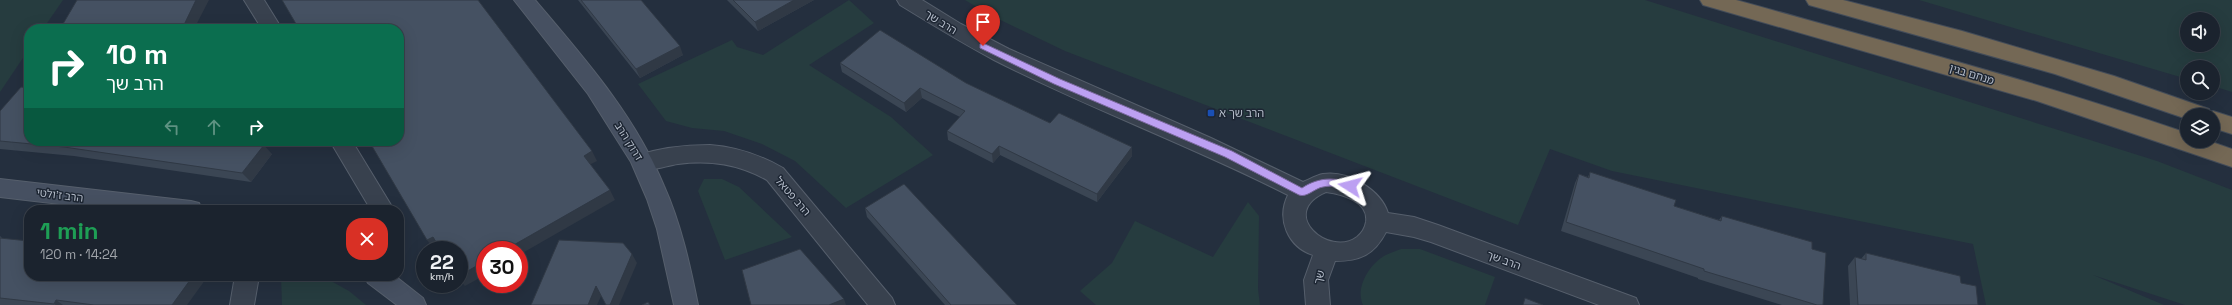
<!DOCTYPE html>
<html lang="en">
<head>
<meta charset="utf-8">
<style>
	:root { --surface:#1b232e; --page:#282f3a; --text:#f1f3f6; --muted:#a0a4aa; --line:#39404a }
	body { margin:0; font-family:"Space Grotesk","Noto Sans Hebrew",sans-serif; background:var(--page); color:var(--text); height:100vh; display:flex; flex-direction:column; font-size:15px; white-space:nowrap }
	* { box-sizing:border-box; margin:0 }
	p { font-size:13px; color:var(--muted) }
	.icon { flex:none; width:22px; height:22px; fill:none; stroke:currentColor; stroke-width:2; stroke-linecap:round; stroke-linejoin:round }
	.map { position:relative; flex:1; overflow:hidden }
	.details { position:absolute; left:24px; top:205px; width:380px; height:76px; display:flex; flex-direction:column; background:var(--surface); border-radius:16px; box-shadow:0 4px 16px #0002,0 0 0 1px var(--line) }
	.details>* { flex:none }
	.top-card { position:absolute; left:24px; top:24px; width:380px; height:122px; border-radius:16px; box-shadow:0 4px 16px #0002,0 0 0 1px var(--line); background:#0b6e4f; color:#fff; overflow:hidden }
	.buttons { position:absolute; left:2180px; top:12px; display:grid; gap:8px }
	.buttons a { display:grid; place-items:center; width:40px; height:40px; border-radius:50%; background:var(--surface); box-shadow:0 4px 16px #0002,0 0 0 1px var(--line); font-size:20px }
	.speed { position:absolute; left:416px; top:241px; display:flex; gap:8px; font-size:20px; font-weight:700; text-align:center }
	.speed>* { display:grid; place-content:center; width:52px; height:52px; border-radius:50%; background:var(--surface); box-shadow:0 4px 16px #0002,0 0 0 1px var(--line); line-height:1 }
	.speed small { font-size:10px; font-weight:400 }
	.speed .limit { border:6px solid #d22; background:#fff; color:#111 }
	.pin { position:absolute; display:grid; place-items:center; width:34px; height:34px; color:#fff; margin:-41px -17px; border-radius:50% 50% 50% 0; rotate:-45deg; box-shadow:0 0 4px #0007 }
	.pin .icon { rotate:45deg }
	.me { position:absolute; width:44px; margin:-22px; rotate:279deg; stroke-linejoin:round; filter:drop-shadow(0 0 3px #0008) }
	.turn { display:flex; align-items:center; gap:14px; height:84px; padding:0 16px; font-size:18px }
	.turn .icon { width:52px; height:52px; stroke-width:2.5 }
	.turn b { display:block; font-size:28px; line-height:34px }
	.lanes { display:flex; align-items:center; height:38px; padding:0 16px; background:#0003; justify-content:center; gap:20px; direction:ltr }
	.lanes .off { opacity:.35 }
	.round { display:grid; place-items:center; flex:none; width:42px; height:42px; border-radius:16px; background:var(--page) }
	.summary { display:flex; align-items:center; justify-content:space-between; height:68px; padding:0 16px }
	h1 { font-size:24px; font-weight:600; line-height:30px; color:#1e9e55 }
	.map>svg:first-child { display:block }
	.green { fill:#263c3f; fill-rule:evenodd }
	.lines { fill:none; stroke-linecap:round; stroke-linejoin:round }
	.street-casing { stroke:#565f6c; stroke-width:2 }
	.secondary-casing { stroke:#565f6c; stroke-width:2 }
	.highway-casing { stroke:#434c59; stroke-width:2 }
	.street { fill:#38414e; fill-rule:evenodd }
	.secondary { fill:#465061; fill-rule:evenodd }
	.highway { fill:#746855; fill-rule:evenodd }
	.wall { fill:#3b4654 }
	.shaded-wall { fill:#303945 }
	.building { fill:#455162; stroke:#303945 }
	.route { fill:#bca0f2; stroke:#7a689d }
	.transit-dot { fill:#1a4fb4; stroke:#1d2633; stroke-width:1.5 }
	.labels { text-anchor:middle; dominant-baseline:central; stroke-width:3; stroke-linejoin:round; paint-order:stroke }
	.street-label { font-size:11px; fill:#b4bcc9; stroke:#1d2633 }
	.poi-label { font-size:11px; fill:#b4bcc9; stroke:#1d2633; text-anchor:start }
</style>
</head>
<body>
<div class="map">
<svg width="2232" height="305" viewBox="0 0 2232 305">
	<rect width="100%" height="100%" fill="#242f3e"/>
	<!-- green -->
	<g class="green">
		<path d="M0,0H63L43,29H29V49L0,92Z"/>
		<path d="M849,0L874,23L809,65L891,117L933,155L846,208L795,161L762,144L724,131L692,128L666,121L638,84L732,40L737,47L763,55Z"/>
		<path d="M965,0H1645L2157,161L2232,190V305H2185L2093,275L2164,305H1986L1973,244L1612,171L1550,149L1518,225L1065,51L988,14Z"/>
		<path d="M1919,0H2232V92L2213,86V67H2187V79ZM2187,19H2213V45H2187Z"/>
		<path d="M704,179H722L739,187L792,237L725,260L698,191Z"/>
		<path d="M1248,202L1259,216L1258,289L1260,305H1096L1080,291L1112,263L1135,221L1213,257Z"/>
		<path d="M1401,249H1420L1495,277L1485,305H1363C1355,288 1369,265 1384,256C1389,253 1396,251 1401,249Z"/>
		<path d="M281,276H322L349,291L366,305H282Z"/>
	</g>
	<g class="lines">
		<!-- street casing -->
		<g class="street-casing">
			<g id="street">
				<path d="M244,0H264L282,29H262Z"/>
				<path d="M897,0H922L961,24L1009,49L1211,138L1303,182C1310,179 1317,175 1323,174C1348,170 1381,190 1388,213L1414,217L1438,225L1636,298L1639,305H1599L1431,242L1414,237L1386,232C1374,255 1360,261 1335,261L1328,280L1330,305H1306L1304,280L1313,255C1288,247 1276,219 1288,195C1192,146 1090,109 994,60C962,43 931,24 900,5ZM1326,192C1341,194 1369,201 1366,222C1365,228 1362,233 1357,237C1329,258 1277,213 1326,192Z"/>
				<path d="M330,141H352L394,210H371Z"/>
				<path d="M710,145C737,147 760,155 783,168L892,298L895,305H868L767,180C738,164 711,160 678,164C664,166 649,173 635,168L632,162L635,156C659,148 685,145 710,145Z"/>
				<path d="M235,276H259L254,305H230Z"/>
			</g>
		</g>
		<!-- secondary casing -->
		<g class="secondary-casing">
			<g id="secondary">
				<path d="M514,0H535C584,58 635,115 664,186C681,224 690,265 698,305H674L657,229L647,199L631,162L588,94Z"/>
				<path d="M0,179L191,201L199,203L202,210H111L0,197Z"/>
				<path d="M364,276H395L423,298L426,305H397L368,283Z"/>
			</g>
		</g>
		<!-- highway casing -->
		<g class="highway-casing">
			<g id="highway">
				<path d="M1700,0H1736C1887,42 2039,82 2187,133V141H2209L2232,149V167L2037,101L1703,5Z"/>
				<path d="M1806,0H1843L1962,31L2114,76L2209,109L2210,112L2213,111L2232,117V134L2213,128V115H2187V119L2055,74L1809,5Z"/>
			</g>
		</g>
		<!-- street -->
		<use href="#street" class="street"/>
		<!-- secondary -->
		<use href="#secondary" class="secondary"/>
		<!-- highway -->
		<use href="#highway" class="highway"/>
	</g>
	<!-- wall -->
	<g class="wall">
		<path d="M578,0H641L683,55L640,78Z"/>
		<path d="M727,0H814L758,31Z"/>
		<path d="M840,63L966,83L1050,123L1132,156L1097,202L1000,155L993,163L948,140L947,131L960,117L922,98L906,112L842,72Z"/>
		<path d="M0,111L29,141L272,154L251,182L74,156L0,149Z"/>
		<path d="M1590,172L1674,206L1719,220L1722,216L1812,249L1823,305H1782L1698,279V278L1561,231L1575,183L1579,174L1588,177Z"/>
		<path d="M865,208L1017,305H945L867,217Z"/>
		<path d="M0,236L2,238L187,305H0Z"/>
		<path d="M1866,253L1961,283L1978,305H1850L1848,266L1855,257L1861,259Z"/>
	</g>
	<!-- shaded-wall -->
	<g class="shaded-wall">
		<path d="M196,0H209L194,29H182Z"/>
		<path d="M794,0H814L758,31L755,22Z"/>
		<path d="M680,46L683,55L640,78L636,69Z"/>
		<path d="M920,88L922,98L906,112L904,103Z"/>
		<path d="M264,145L272,154L251,182L242,173Z"/>
		<path d="M999,146L1000,155L993,163L992,154Z"/>
		<path d="M1132,147V156L1097,202V194Z"/>
		<path d="M592,151L597,161L589,165L584,156Z"/>
		<path d="M610,190L615,200L519,255V250H505Z"/>
		<path d="M433,237L440,246L434,249L427,240Z"/>
		<path d="M632,254L637,263L619,305H610Z"/>
		<path d="M485,261V275L465,286L459,279V276Z"/>
		<path d="M193,276H208L187,305H172Z"/>
		<path d="M596,286L602,294L597,305H588Z"/>
		<path d="M844,299L846,305H829Z"/>
		<path d="M56,300L63,305H56L54,304Z"/>
	</g>
	<!-- building -->
	<g class="building">
		<path d="M77,0H196L182,29H60Z"/>
		<path d="M282,0H478L592,151L584,156L610,190L505,250H485V261L459,276V250H441L433,237L427,240L369,141H399V29H299Z"/>
		<path d="M581,0H641L680,46L636,69Z"/>
		<path d="M733,0H794L755,22Z"/>
		<path d="M880,30L966,83L1050,123L1059,113L1132,147L1097,194L999,146L992,154L947,131L965,111L920,88L904,103L840,63Z"/>
		<path d="M21,87L29,88V141H235L264,145L242,173L64,147L0,141V111Z"/>
		<path d="M1590,172L1676,200L1674,206L1721,221L1722,216L1812,242V249L1826,253L1823,305H1817L1704,271V269L1566,222L1579,174L1589,178Z"/>
		<path d="M904,184L1017,305H951L865,208Z"/>
		<path d="M0,238L29,241V276H193L172,305H94L56,300L54,304L0,298Z"/>
		<path d="M559,240L623,243L632,254L610,305H606L596,286L588,305H531Z"/>
		<path d="M800,249L844,299L829,305H751L742,270Z"/>
		<path d="M1866,253L1960,276L1961,283L1976,286L1978,305H1858L1855,257L1866,260Z"/>
		<path d="M1525,298L1543,305H1523Z"/>
		<path d="M648,302L650,305H642Z"/>
	</g>
	<!-- route -->
	<path class="route" d="M983,43L1060,79L1232,151L1302,188C1318,177 1335,177 1353,183L1354,186L1350,189C1341,187 1332,185 1323,187C1315,188 1307,198 1299,195L1225,157L1054,84L980,48V44Z"/>
	<!-- markers -->
	<rect class="transit-dot" x="1207" y="109" width="8" height="8" rx="2"/>
	<g class="labels">
		<!-- street labels -->
		<g class="street-label">
			<text transform="translate(941 22) rotate(32)">הרב שך</text>
			<text transform="translate(1972 74) rotate(17)">מנחם בגין</text>
			<text transform="translate(629 141) rotate(58)">דרוק הרב</text>
			<text transform="translate(60 195) rotate(7)">הרב ז'ולטי</text>
			<text transform="translate(793 196) rotate(49)">הרב פטאל</text>
			<text transform="translate(1504 260) rotate(20)">הרב שך</text>
			<text transform="translate(1319 277) rotate(-77)">שך</text>
		</g>
		<!-- poi labels -->
		<g class="poi-label">
			<text x="1219" y="113">הרב שך א</text>
		</g>
	</g>
</svg>
<div class="buttons">
<a><svg class="icon" aria-label="sound" viewBox="0 0 24 24"><path d="M4 9h4l5-4v14l-5-4H4zM17 9q2 3 0 6"/></svg></a>
<a><svg class="icon" aria-label="search" viewBox="0 0 24 24"><circle cx="10" cy="10" r="6"/><path d="M15 15l6 6"/></svg></a>
<a><svg class="icon" aria-label="layers" viewBox="0 0 24 24"><path d="M12 4l9 5-9 5-9-5zM3 14l9 5 9-5"/></svg></a>
</div>
<div class="speed"><div>22<small>km/h</small></div><div class="limit">30</div></div>
<div class="pin" style="left:983px;top:46px;background:#d93025"><svg class="icon" aria-label="arrive" viewBox="0 0 24 24"><path d="M6 21V4h12l-3 4 3 4H6"/></svg></div>
<svg class="me" style="left:1350px;top:186px" viewBox="-20 -20 40 40"><path d="M0-17L14 15 0 8-14 15z" fill="#bca0f2" stroke="#fff" stroke-width="4"/></svg>
<div class="top-card">
<div class="turn"><svg class="icon" aria-label="right" viewBox="0 0 24 24"><path d="M7 20v-9h11M14 6l5 5-5 5"/></svg><div><b>10 m</b>הרב שך</div></div>
<div class="lanes"><svg class="icon off" aria-label="left" viewBox="0 0 24 24"><path d="M17 20v-9H6M10 6l-5 5 5 5"/></svg><svg class="icon off" aria-label="ahead" viewBox="0 0 24 24"><path d="M12 20V5M6 11l6-6 6 6"/></svg><svg class="icon" aria-label="right" viewBox="0 0 24 24"><path d="M7 20v-9h11M14 6l5 5-5 5"/></svg></div>
</div>
<section class="details">
<div class="summary"><div><h1>1 min</h1><p>120 m · 14:24</p></div><a class="round" style="background:#d93025;color:#fff"><svg class="icon" aria-label="close" viewBox="0 0 24 24"><path d="M6 6l12 12M18 6L6 18"/></svg></a></div>
</section>
</div>
</body>
</html>
